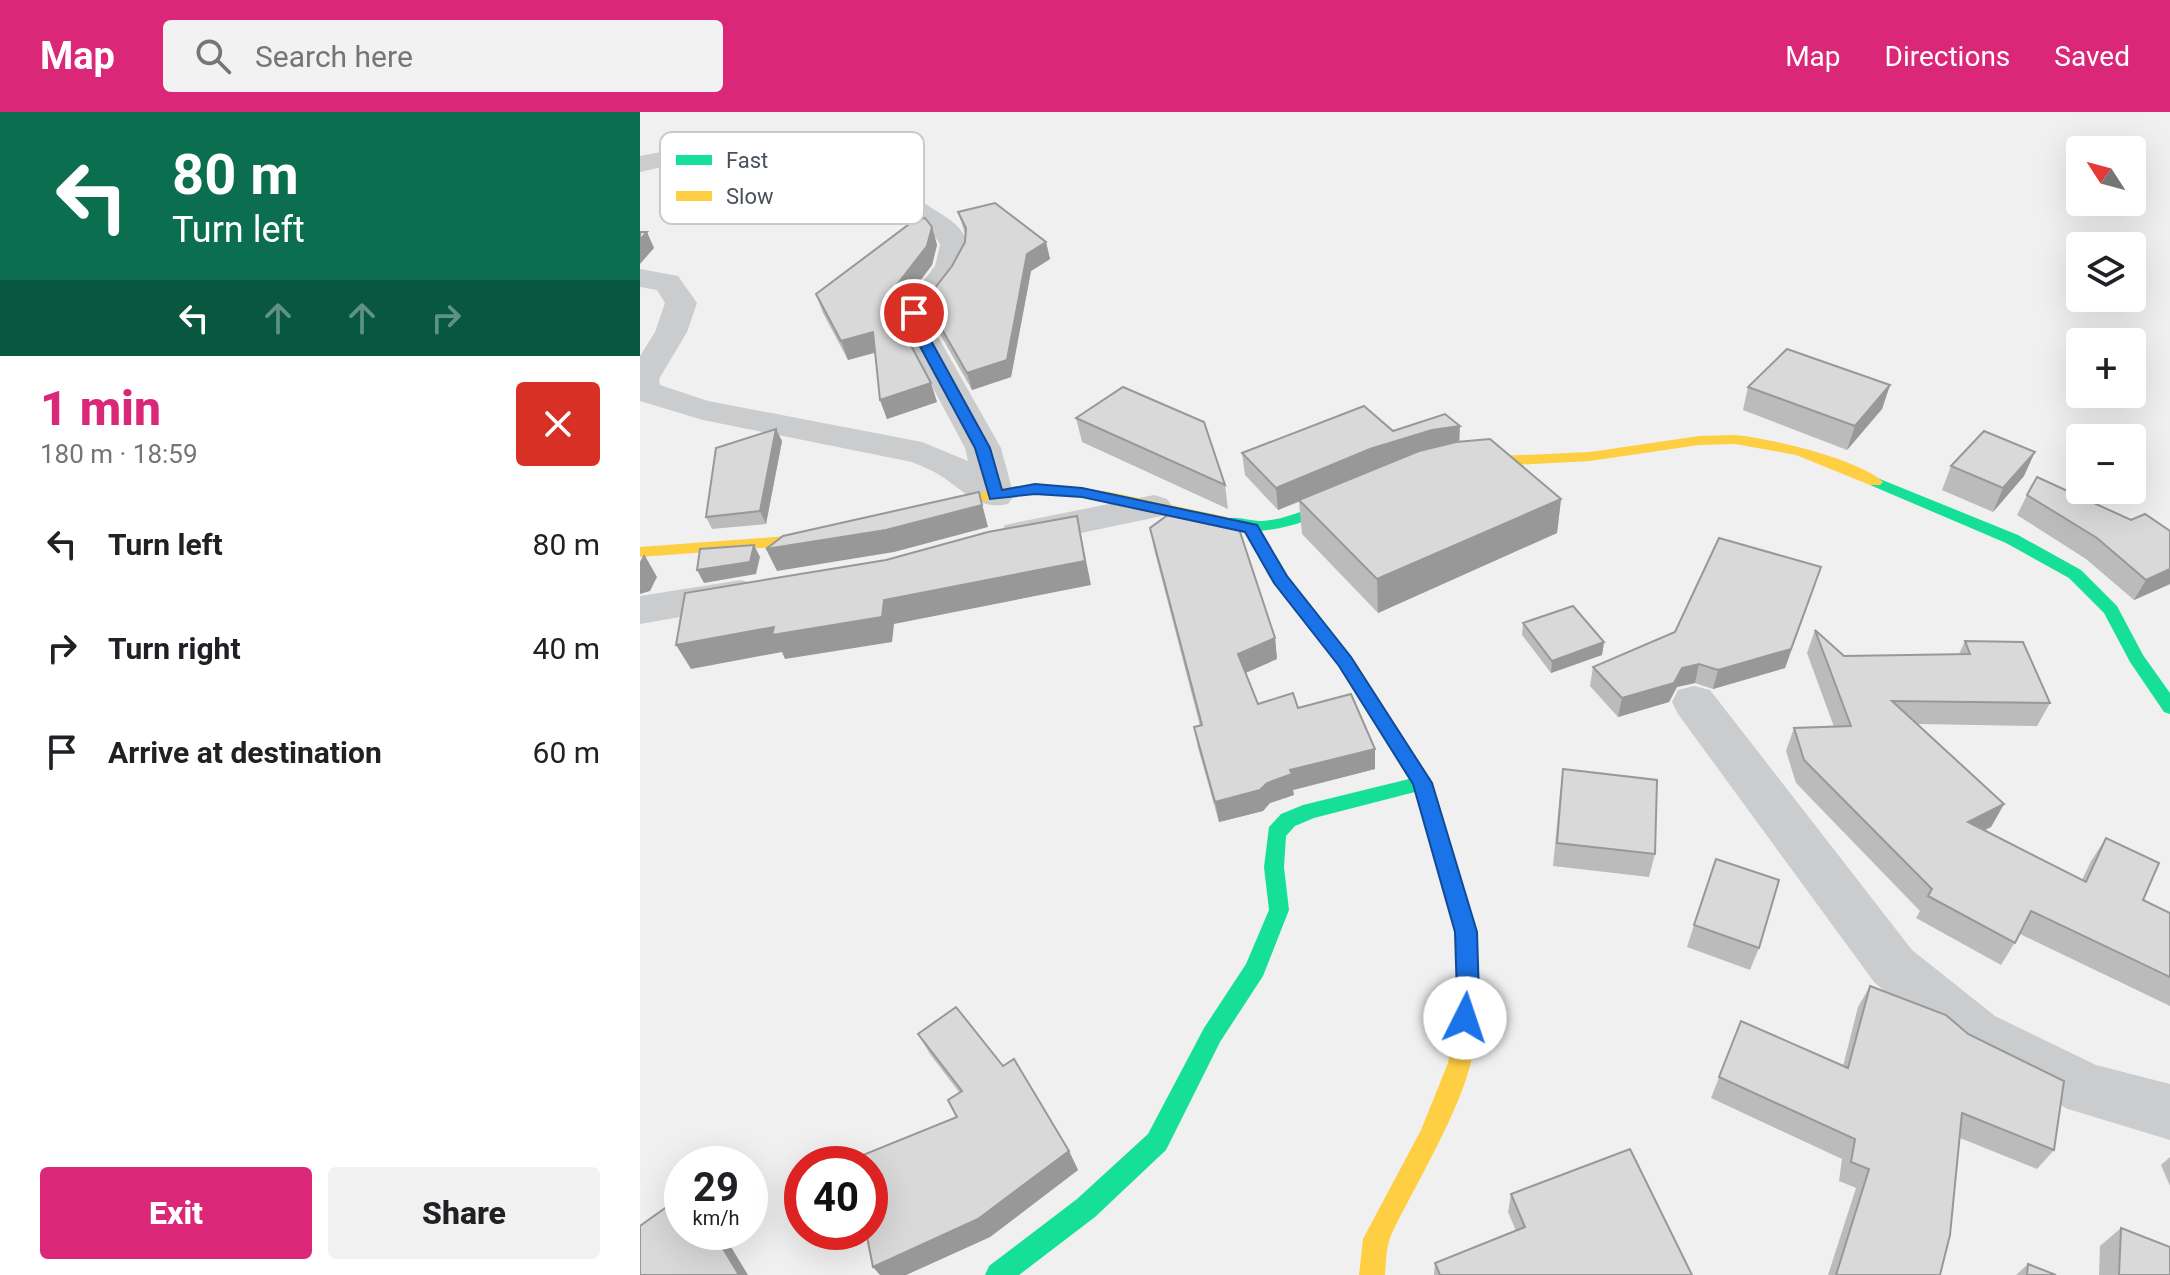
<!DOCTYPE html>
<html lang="en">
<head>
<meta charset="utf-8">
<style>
	:root { --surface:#fff; --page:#f2f2f2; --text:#202124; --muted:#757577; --accent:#db2777 }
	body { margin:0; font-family:Roboto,sans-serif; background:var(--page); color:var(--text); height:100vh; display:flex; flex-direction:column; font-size:30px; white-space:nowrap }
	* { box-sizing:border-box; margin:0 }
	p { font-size:26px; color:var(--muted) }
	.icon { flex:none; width:44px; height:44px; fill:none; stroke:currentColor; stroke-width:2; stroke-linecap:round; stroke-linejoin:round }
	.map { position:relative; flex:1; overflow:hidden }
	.side { display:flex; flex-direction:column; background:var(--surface); width:640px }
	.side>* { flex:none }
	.guide { background:#0b6e4f; color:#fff; overflow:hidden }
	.needle { width:52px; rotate:306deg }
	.buttons { position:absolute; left:1426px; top:24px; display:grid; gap:16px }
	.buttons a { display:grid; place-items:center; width:80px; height:80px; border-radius:8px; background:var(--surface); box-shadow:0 8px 32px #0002; font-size:40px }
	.speed { position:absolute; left:24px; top:1034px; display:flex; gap:16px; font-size:40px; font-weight:700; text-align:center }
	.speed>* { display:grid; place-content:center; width:104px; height:104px; border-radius:50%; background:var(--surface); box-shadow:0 8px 32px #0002; line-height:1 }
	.speed small { font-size:20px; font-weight:400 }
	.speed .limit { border:12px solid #d22; background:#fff; color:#111 }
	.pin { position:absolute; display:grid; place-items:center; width:68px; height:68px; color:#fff; margin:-34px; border:4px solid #fff; border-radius:50%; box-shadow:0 2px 8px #0007 }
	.me { position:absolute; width:88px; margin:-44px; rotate:4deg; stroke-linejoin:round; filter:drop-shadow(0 0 6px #0008) }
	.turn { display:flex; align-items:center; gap:28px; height:168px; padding:0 40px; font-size:36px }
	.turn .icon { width:104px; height:104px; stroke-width:2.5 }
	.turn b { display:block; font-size:56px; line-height:68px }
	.lanes { display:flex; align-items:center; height:76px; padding:0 40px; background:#0003; justify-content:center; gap:40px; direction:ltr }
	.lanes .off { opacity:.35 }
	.round { display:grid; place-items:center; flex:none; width:84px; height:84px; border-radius:8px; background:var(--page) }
	.overview { display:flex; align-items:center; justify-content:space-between; height:136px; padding:0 40px }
	h1 { font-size:48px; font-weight:800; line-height:60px; color:var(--accent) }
	.button { display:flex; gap:16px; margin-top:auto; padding:16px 40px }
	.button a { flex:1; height:92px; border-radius:8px; background:var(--accent); color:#fff; font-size:32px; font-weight:800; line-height:92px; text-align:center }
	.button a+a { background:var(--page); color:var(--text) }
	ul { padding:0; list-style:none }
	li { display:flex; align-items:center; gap:24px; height:104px; padding:0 40px }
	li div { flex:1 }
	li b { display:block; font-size:30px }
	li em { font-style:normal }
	header { display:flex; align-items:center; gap:48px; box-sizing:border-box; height:112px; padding:0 40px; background:var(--accent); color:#fff }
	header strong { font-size:38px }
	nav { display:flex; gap:44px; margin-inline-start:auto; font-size:28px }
	.search { width:560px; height:72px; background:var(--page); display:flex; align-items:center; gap:20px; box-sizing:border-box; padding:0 28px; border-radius:8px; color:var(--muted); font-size:30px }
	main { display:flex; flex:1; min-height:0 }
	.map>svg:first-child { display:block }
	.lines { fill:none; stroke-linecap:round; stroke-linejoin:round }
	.street { fill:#caccce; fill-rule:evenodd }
	.fast { fill:#16e098; fill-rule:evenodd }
	.slow { fill:#ffcf43; fill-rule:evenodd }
	.wall { fill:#bbb }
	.shaded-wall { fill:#989899 }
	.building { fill:#d9d9da; stroke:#989899; stroke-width:2 }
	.route { fill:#1a73e8; stroke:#114b97; stroke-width:2 }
	.key { fill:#fff; stroke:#c8cbce; stroke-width:2 }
	.key-label { font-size:22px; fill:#48515b }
</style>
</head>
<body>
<header>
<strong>Map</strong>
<div class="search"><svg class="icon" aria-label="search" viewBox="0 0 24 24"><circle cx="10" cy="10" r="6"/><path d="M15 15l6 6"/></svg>Search here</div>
<nav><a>Map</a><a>Directions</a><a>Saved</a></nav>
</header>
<main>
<section class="side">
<div class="guide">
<div class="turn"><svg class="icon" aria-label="left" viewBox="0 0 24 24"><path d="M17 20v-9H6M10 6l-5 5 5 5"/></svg><div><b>80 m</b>Turn left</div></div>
<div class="lanes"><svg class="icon" aria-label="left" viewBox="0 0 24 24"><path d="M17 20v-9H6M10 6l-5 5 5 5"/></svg><svg class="icon off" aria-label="ahead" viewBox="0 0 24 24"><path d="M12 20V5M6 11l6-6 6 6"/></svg><svg class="icon off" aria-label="ahead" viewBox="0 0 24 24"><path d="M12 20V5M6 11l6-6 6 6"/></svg><svg class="icon off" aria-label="right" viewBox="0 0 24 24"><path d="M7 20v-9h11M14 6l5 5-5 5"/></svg></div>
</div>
<div class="overview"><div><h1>1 min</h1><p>180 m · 18:59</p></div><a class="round" style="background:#d93025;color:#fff"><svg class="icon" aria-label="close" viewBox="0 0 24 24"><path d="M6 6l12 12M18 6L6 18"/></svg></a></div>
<ul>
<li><svg class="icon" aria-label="left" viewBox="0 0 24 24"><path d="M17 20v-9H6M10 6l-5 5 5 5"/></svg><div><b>Turn left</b></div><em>80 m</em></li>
<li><svg class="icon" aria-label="right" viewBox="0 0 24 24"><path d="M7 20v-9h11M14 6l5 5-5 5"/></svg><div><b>Turn right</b></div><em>40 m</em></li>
<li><svg class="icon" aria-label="arrive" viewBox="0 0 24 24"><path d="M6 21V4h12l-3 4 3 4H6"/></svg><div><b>Arrive at destination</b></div><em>60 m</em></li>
</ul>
<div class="button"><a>Exit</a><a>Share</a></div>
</section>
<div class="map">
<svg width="1530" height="1163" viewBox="0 0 1530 1163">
	<rect width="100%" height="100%" fill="#f0f0f0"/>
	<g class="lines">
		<!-- street -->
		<g class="street">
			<path d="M170,19C205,22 262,27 278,65C282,73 281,82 283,90C293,98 305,103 314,111C349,141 308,175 290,201L293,216L361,336L374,384L368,392C340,399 323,378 301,364C292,358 281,354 272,350L63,308L0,289V244L15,220L25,191L17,178L0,175V157L38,164L57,191L47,220L19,267L20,273L68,289L282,330L328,349L325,336L261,216L258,201L295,154L300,133C293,116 272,113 261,99C252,88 255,74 250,62C241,56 233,49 224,44C163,16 63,46 0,60V44L98,25Z"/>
			<path d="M514,383L527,387L533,395L527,403L379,434L365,431L360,422L365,413L379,410Z"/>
			<path d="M101,468L115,472L121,482L115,492L0,512V484Z"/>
			<path d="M1054,574L1070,578L1272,838L1355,904L1456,953L1530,972V1028L1428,997L1315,940L1234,870L1038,602L1032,590L1038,578Z"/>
		</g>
		<!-- fast -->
		<g class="fast">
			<path d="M1235,365L1378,423L1441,458L1477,494L1503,543L1530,581V602L1524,600L1490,550L1464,501L1429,466L1366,431L1230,373V367Z"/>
			<path d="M713,379L721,384L718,387C686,401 656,416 620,419L646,464L711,546L792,671L837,820L839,884L831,930L823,933L815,930L812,923L817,884L815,820L775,680L674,706L655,714L646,724L644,755L649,798L623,864L580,930L526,1038L455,1105L379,1163H345L349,1154L437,1087L508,1022L564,916L606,852L629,798L624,755L629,715L641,702L663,693L769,667L699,554L634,471L604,418L581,414L579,410C589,401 608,409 622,409C655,407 682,388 713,379Z"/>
		</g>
		<!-- slow -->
		<g class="slow">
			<path d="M1095,323C1129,326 1219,347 1243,370L1240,373H1230L1156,343L1095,332L1059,333L950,349L816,356L809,351L816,346L950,340L1059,324Z"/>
			<path d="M398,372L470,380L587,405L595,410L587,415C523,400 452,377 386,382C351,385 317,397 283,406L275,401L277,398L356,377Z"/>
			<path d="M192,416L198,417L200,421L198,425L148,434L0,445V435L148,424Z"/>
			<path d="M823,913L831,916C849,956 767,1085 750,1126C746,1137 746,1151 745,1163H719L723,1127L781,1018L808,951L815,916Z"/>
		</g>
	</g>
	<!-- wall -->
	<g class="wall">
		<path d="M318,100L406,130L410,147L391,159L371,265L332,278L296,215L291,198L325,130V122Z"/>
		<path d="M292,115L297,133L292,153L255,202L297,290L247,307L240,288L235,241L208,248L183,201L176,182Z"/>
		<path d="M1250,273L1242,297L1207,338L1103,298L1108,275Z"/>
		<path d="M436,306L585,373L588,397L442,330Z"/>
		<path d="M753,319L820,330L921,387L917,421L738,501L662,422L659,390L638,398L605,363L602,341Z"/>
		<path d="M142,329L126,412L72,417L66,405Z"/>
		<path d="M1311,354L1384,364L1353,400L1302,378Z"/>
		<path d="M1387,383L1530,472L1494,488L1446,447L1377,403Z"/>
		<path d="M510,416L635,526L637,547L605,561L618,592L658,596L735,637V657L653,678L654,683L630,691L623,699L579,710L558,636L554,615L560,614L514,437Z"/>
		<path d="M1175,474L1145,556L1073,577L1055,571L1037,575L1029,590L978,605L950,574L953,555Z"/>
		<path d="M883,511L964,530L962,543L911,561L882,523Z"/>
		<path d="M1175,518L1204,544L1319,542L1325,529L1410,591L1397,614L1278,612L1364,692L1351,715L1344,718L1442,768L1451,749L1466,726L1503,788L1530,801V894L1380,822L1361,853L1276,806L1280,799L1156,671L1146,639L1154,616L1194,615L1167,541Z"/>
		<path d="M923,657L1015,742L1009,765L913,754L920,681Z"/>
		<path d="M1054,813L1119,836L1110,858L1047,835Z"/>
		<path d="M1230,874L1414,1038L1397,1057L1320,1026L1300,1163H1188L1216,1076L1199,1069L1202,1047L1071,986L1101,909L1203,954L1218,895Z"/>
		<path d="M278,922L429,1039L438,1058L350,1125L266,1163H240L233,1155L317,1005L319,980L290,942Z"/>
		<path d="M1530,1045V1074L1521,1053Z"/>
		<path d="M871,1082L1052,1163H794L795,1151L876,1119L868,1100Z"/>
		<path d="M1481,1116L1530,1163H1459L1460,1134Z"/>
		<path d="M1388,1152L1416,1163H1376Z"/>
	</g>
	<!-- shaded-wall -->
	<g class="shaded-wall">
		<path d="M292,115L297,133L292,153L255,202L258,217L252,198L249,183Z"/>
		<path d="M7,120L14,136L0,152V128Z"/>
		<path d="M406,130L410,147L391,159L371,265L332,278L327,261L387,142Z"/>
		<path d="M233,220L240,239L208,248L201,229Z"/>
		<path d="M291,271L297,290L247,307L240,288Z"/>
		<path d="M1250,273L1242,297L1207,338L1215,314Z"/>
		<path d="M820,314L819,337L730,359L638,398L636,376L730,337L792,318Z"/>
		<path d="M136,317L142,329L126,412L120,399Z"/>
		<path d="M1395,340L1384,364L1353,400L1363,376Z"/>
		<path d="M339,380L348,415L254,440L137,459L126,437Z"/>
		<path d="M921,387L917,421L738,501L737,467Z"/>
		<path d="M437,404L451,473L254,512L252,530L145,547L142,540L51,557L36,533L244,488Z"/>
		<path d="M114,433L120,445L116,462L64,471L57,458Z"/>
		<path d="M4,442L17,465L10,479L0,482V450Z"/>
		<path d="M1181,455L1145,556L1073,577L1078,558Z"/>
		<path d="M1530,457V472L1494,488L1506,468Z"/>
		<path d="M635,526L637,547L601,563L598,542Z"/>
		<path d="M964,530L962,543L911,561L912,549Z"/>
		<path d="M1059,552L1055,571L1037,575L1029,590L978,605L982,586L1042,556Z"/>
		<path d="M735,637V657L653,678L654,683L630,691L623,699L579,710L575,690L627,671L650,658Z"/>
		<path d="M1364,692L1351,715L1316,733L1328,710Z"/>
		<path d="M429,1039L438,1058L350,1125L266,1163H240L233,1155Z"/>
		<path d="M73,1120H82L108,1163H99Z"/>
	</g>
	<!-- building -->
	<g class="building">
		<path d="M355,91L406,130L387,142L367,248L327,261L291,198L288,185L312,154L325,130L326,116L318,100Z"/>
		<path d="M285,106L292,115L287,134L249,183L252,198L291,271L240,288L233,220L201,229L176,182L272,110Z"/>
		<path d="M0,120H7L0,128Z"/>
		<path d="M1147,237L1250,273L1215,314L1108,275Z"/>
		<path d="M483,275L564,310L585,373L436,306Z"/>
		<path d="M724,294L753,319L805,302L820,314L792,318L730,337L636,376L602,341Z"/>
		<path d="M136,317L120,399L66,405L76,336Z"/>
		<path d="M1344,319L1395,340L1363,376L1311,354Z"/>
		<path d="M850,327L921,387L737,467L659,388L779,339L816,330Z"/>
		<path d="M1397,365L1491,408L1505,402L1530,419V457L1506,468L1457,426L1387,383Z"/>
		<path d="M339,380L342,393L246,418L126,437L143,424Z"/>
		<path d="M536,397L593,409L600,420L635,526L598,542L618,592L653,581L658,596L711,582L735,637L650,658L652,662L627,671L620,678L575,690L554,615L562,613L510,416Z"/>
		<path d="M437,404L445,449L244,488L242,505L132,523L134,515L36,533L45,481L246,448L348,420Z"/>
		<path d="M1079,426L1181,455L1151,537L1078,558L1059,552L1042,556L1034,571L982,586L953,555L1035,520Z"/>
		<path d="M114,433L110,450L57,458L60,437Z"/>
		<path d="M933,494L964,530L912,549L883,511Z"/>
		<path d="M1175,518L1204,544L1330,542L1325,529L1383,530L1410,591L1252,589L1364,692L1328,710L1446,770L1466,726L1519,751L1503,788L1530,801V865L1391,799L1375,831L1288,784L1292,777L1164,648L1154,616L1211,614Z"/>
		<path d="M923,657L1017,668L1015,742L917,731Z"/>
		<path d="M1076,747L1139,768L1119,836L1054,813Z"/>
		<path d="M1230,874L1306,903L1328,922L1424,969L1414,1038L1322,1001L1310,1123L1300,1163H1196L1229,1057L1211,1050L1215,1027L1079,965L1101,909L1208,956Z"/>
		<path d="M316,895L363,954L374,947L429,1039L338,1107L233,1155L226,1120H230V1052H214L213,1047L317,1005L308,988L322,979L278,922Z"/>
		<path d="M990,1037L1052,1163H800L795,1151L885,1115L871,1082Z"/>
		<path d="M42,1084V1120H73L99,1163H0V1114Z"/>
		<path d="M1481,1116L1530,1135V1163H1479Z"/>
		<path d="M1388,1152L1416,1163H1387Z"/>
	</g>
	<!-- route -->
	<path class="route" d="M274,197L280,201L284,216L350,336L362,378L395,372L442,376L617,413L647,464L711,545L792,671L837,820L839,884L833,914L825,917L817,914L814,906L817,884L815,820L773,672L699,554L634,471L605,420L442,385L395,382L350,387L335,336L270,216L267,201Z"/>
	<!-- legend -->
	<rect x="20" y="20" width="264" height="92" rx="12" class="key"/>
	<rect x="36" y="43" width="36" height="10" fill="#16e098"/>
	<rect x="36" y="79" width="36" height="10" fill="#ffcf43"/>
	<g class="key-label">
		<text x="86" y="56">Fast</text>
		<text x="86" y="92">Slow</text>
	</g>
</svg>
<div class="buttons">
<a><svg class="needle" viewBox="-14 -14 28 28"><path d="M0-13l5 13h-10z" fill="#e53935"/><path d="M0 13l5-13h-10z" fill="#757577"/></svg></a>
<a><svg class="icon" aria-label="layers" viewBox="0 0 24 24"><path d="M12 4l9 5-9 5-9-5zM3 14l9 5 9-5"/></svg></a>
<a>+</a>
<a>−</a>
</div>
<div class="speed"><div>29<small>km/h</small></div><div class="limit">40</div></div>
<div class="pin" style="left:274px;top:201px;background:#d93025"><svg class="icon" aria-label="arrive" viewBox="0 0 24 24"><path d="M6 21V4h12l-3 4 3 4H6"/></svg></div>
<svg class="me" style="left:825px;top:906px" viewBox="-20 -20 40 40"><circle r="19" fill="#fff"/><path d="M0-13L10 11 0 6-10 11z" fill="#1a73e8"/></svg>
</div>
</main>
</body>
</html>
